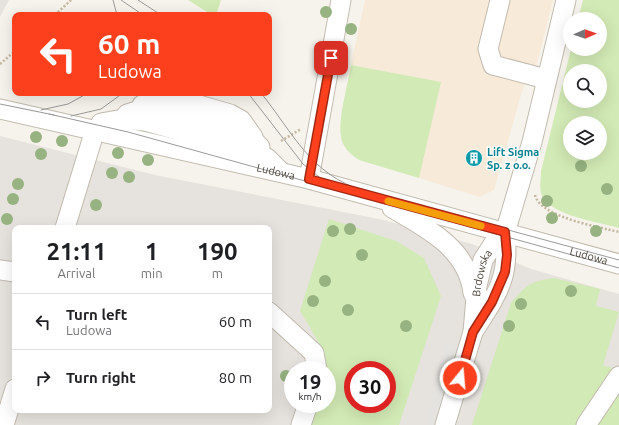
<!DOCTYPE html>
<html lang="en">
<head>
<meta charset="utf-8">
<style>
	:root { --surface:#fff; --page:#f6f6f6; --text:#202124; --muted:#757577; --line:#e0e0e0 }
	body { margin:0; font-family:Ubuntu,sans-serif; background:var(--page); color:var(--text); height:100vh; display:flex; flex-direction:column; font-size:15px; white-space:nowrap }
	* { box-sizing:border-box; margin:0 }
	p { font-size:13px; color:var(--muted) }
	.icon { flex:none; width:22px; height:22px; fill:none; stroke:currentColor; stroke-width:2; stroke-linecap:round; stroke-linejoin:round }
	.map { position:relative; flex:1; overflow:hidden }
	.side { position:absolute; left:12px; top:225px; width:260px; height:188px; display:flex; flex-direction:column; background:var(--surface); border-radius:8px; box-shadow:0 4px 16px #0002 }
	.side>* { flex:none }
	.banner { position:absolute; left:12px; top:12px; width:260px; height:84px; border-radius:8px; box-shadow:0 4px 16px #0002; background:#fc3f1d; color:#fff; overflow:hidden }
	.needle { width:26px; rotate:88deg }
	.fabs { position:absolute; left:563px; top:12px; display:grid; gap:8px }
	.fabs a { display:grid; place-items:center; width:44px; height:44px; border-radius:50%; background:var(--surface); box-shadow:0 4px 16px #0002; font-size:20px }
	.speed { position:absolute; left:284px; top:361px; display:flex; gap:8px; font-size:20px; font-weight:700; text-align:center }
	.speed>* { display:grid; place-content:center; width:52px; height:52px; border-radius:50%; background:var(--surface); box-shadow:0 4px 16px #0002; line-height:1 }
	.speed small { font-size:10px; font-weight:400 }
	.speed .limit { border:6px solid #d22; background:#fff; color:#111 }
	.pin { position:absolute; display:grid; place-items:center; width:34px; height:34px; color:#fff; margin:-17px; border-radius:8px; box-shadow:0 2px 6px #0006 }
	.me { position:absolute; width:44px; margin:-22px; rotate:17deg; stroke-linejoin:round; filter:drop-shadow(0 0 3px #0008) }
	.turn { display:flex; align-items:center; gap:14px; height:84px; padding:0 20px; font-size:18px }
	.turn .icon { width:52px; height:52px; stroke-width:2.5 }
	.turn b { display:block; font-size:28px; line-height:34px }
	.eta { display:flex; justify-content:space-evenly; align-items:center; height:68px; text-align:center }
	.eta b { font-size:24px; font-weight:600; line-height:28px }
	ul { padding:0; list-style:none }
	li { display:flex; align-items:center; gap:12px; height:56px; padding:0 20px; border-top:1px solid var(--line) }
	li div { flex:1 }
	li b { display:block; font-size:15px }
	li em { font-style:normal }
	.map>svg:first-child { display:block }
	.commercial { fill:#f7ead8 }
	.industrial { fill:#e6e2dd; fill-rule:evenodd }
	.green { fill:#d2eab5; fill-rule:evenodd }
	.parking { fill:#e5e3e0 }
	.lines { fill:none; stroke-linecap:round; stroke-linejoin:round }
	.minor-casing { stroke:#c2bbae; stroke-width:21 }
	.path { stroke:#c4b79f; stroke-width:2.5; stroke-dasharray:2 2; stroke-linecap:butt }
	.minor { stroke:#fff; stroke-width:19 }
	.tram { stroke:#9a9a9a; stroke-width:1 }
	.tree { fill:#97b381 }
	.route-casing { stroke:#a42913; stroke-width:10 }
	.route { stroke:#fc3f1d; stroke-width:7 }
	.slow { stroke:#f59e0b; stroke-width:7 }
	.labels { text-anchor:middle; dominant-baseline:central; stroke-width:3; stroke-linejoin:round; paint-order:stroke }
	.culture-label { font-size:11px; font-weight:bold; fill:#0d838f; stroke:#fff; text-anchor:start }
	.street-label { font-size:11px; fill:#4b4439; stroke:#fff }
</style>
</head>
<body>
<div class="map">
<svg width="619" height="425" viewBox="0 0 619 425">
	<rect width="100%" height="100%" fill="#f6f3ec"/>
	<!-- commercial -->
	<path class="commercial" d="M365,0H553L535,72L526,78L494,190L480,197L419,178L440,82L351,65Z"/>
	<!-- industrial -->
	<g class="industrial">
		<path d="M0,0H9L0,17Z"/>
		<path d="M0,136L155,175L384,220L472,244L531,269L619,294V425H0ZM15,228H269V410H15ZM293,370H327V404H293ZM353,370H387V404H353Z"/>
	</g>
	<!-- green -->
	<g class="green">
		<path d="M188,0H221L216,15H212Z"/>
		<path d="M583,0H619V228C599,222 552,216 542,196C539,189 541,179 541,171L571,49H600V19H578ZM570,71H600V101H570ZM570,123H600V153H570Z"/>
		<path d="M351,65L441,82L419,178L359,160C350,154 342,147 341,136C338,118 348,84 351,65Z"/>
		<path d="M329,219L396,241L424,258L441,296L399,425H310L315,404H327V370H323C328,351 309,327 300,311ZM353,370H387V404H353Z"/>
		<path d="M554,278L600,289L596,306L619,312L603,365L619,370V425H472L511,303C526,285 531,281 554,278Z"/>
	</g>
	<!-- parking -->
	<path class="parking" d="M446,343L457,345L450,378L437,425H426Z"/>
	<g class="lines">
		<!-- minor casing -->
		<g class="minor-casing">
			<g id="minor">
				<path d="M500,0L488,49L493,65L546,79"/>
				<path d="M142,105L156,99L171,97L230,114L241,120L253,137"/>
				<path id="s1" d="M0,109L309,179L619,264"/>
				<path d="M127,114L143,109H157L241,132L251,138L260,147"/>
				<path d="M101,123L123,119L145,121L254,151L267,158L280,171"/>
				<path d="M309,179L341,0"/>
				<path d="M392,208C427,228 468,249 473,293"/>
				<path d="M65,228L95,130"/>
				<path d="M0,270L15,272"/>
				<path d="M269,312L314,353L317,370"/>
				<path d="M473,332C497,294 510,279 505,233L532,142L566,0"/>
				<path d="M4,425L15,389"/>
				<path d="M301,425L308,404"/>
				<path id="s2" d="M445,425L473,332L477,286L483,260L494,243L505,233"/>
				<path d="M586,425L619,376"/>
			</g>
		</g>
		<!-- path -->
		<g class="path">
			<path d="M55,15L71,0"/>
			<path d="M0,64L15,51"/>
			<path d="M281,141L301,129"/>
			<path d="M535,195C540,217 599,227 619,232"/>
		</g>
		<!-- minor -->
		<use href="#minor" class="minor"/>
		<!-- tram -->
		<g class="tram">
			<path d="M113,0L117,15"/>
			<path d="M121,0L143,15"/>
			<path d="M138,0L161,15"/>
			<path d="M248,93L303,164L329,185"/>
			<path d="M261,93C294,134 310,174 364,191L619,260"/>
			<path d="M0,104L54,115"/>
			<path d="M41,110L68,104L88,93"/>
			<path d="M49,114L128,132L619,268"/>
			<path d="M71,116L101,109L123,93"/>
		</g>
	</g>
	<!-- trees -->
	<g class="tree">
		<circle cx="326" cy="12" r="6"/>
		<circle cx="351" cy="29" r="6"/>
		<circle cx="36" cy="137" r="6"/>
		<circle cx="62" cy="141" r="6"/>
		<circle cx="118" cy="153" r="6"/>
		<circle cx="41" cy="154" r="6"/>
		<circle cx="148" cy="160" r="6"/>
		<circle cx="581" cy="166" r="6"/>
		<circle cx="112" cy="173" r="6"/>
		<circle cx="129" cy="177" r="6"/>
		<circle cx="18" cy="184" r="6"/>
		<circle cx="607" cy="189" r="6"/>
		<circle cx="13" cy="199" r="6"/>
		<circle cx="547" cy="201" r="6"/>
		<circle cx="96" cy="205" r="6"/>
		<circle cx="552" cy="218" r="6"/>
		<circle cx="7" cy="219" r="6"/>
		<circle cx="350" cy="229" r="6"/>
		<circle cx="333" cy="231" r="6"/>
		<circle cx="596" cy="231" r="6"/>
		<circle cx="362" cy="255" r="6"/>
		<circle cx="325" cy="281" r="6"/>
		<circle cx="571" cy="291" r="6"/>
		<circle cx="313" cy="301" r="6"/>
		<circle cx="521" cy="304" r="6"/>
		<circle cx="348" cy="310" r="6"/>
		<circle cx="406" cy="326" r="6"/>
		<circle cx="509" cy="326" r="6"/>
		<circle cx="286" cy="376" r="6"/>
	</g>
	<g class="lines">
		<!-- route casing -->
		<g class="route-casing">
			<path id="route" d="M331,58L309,179L505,232L507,255L505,272L492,302L473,332L460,378"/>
		</g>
		<!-- route -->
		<use href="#route" class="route"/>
		<!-- slow -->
		<path class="slow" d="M388,201L481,226"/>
	</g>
	<!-- icons -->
	<defs>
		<g id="building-disc" transform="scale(0.9)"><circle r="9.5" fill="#0f9aa8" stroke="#fff"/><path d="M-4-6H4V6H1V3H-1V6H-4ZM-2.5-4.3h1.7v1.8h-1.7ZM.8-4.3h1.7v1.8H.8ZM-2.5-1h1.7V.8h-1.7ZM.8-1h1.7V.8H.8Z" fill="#fff"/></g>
	</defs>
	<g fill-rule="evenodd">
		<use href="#building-disc" x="474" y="158"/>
	</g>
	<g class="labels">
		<!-- culture labels -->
		<g class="culture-label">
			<text x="487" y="152">Lift Sigma<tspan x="487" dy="13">Sp. z o.o.</tspan></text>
		</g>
		<!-- street labels -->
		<g class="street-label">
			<text stroke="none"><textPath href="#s1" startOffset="283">Ludowa</textPath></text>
			<text stroke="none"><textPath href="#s1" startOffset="607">Ludowa</textPath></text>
			<text stroke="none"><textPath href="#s2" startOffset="157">Brdowska</textPath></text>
		</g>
	</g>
</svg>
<div class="fabs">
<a><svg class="needle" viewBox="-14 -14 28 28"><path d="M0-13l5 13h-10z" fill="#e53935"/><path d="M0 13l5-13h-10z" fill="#757577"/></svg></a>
<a><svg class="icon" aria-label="search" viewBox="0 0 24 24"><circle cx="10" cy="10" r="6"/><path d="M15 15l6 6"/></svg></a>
<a><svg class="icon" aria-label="layers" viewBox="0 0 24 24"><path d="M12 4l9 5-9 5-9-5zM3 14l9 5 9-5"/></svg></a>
</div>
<div class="speed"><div>19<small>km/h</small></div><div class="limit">30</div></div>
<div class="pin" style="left:331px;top:58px;background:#d93025"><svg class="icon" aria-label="arrive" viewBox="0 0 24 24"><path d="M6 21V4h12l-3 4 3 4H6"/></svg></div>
<svg class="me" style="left:460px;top:378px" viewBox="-20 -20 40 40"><circle r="17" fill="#fc3f1d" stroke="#fff" stroke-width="3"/><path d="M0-11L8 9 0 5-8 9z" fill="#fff"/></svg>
<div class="banner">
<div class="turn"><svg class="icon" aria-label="left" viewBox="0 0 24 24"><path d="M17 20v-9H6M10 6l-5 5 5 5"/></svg><div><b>60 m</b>Ludowa</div></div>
</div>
<section class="side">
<div class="eta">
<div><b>21:11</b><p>Arrival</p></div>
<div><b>1</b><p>min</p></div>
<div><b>190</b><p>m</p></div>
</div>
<ul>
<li><svg class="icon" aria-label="left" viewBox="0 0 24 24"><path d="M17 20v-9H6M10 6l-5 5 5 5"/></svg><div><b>Turn left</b><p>Ludowa</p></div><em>60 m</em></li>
<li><svg class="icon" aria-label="right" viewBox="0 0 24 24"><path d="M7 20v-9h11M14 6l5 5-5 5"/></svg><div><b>Turn right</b></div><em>80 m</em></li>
</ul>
</section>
</div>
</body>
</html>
